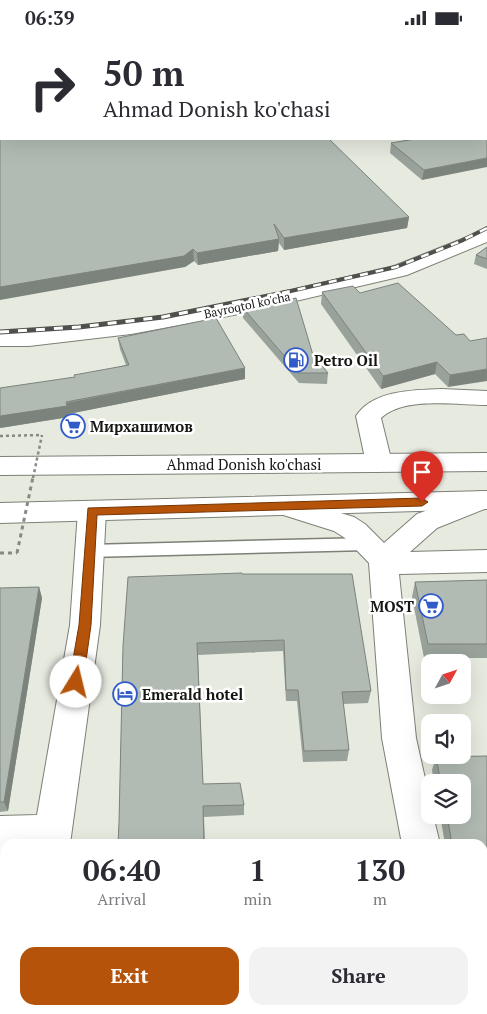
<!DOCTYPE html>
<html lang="en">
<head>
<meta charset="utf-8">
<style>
	:root { --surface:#fff; --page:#f2f2f3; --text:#2b2b33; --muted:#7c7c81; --accent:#b45309 }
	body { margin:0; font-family:"PT Serif",serif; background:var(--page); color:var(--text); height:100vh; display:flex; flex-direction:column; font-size:19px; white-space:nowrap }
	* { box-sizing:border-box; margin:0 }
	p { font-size:16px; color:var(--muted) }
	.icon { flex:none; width:28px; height:28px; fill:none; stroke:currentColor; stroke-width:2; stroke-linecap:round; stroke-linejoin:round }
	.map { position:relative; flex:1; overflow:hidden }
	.panel { position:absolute; left:0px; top:804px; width:488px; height:176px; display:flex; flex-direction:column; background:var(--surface); border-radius:15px 15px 0 0; box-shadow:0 5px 20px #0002 }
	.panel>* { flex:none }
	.hud { position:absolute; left:0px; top:0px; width:488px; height:105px; box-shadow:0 5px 20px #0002; background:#fff; color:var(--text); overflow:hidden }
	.needle { width:32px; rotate:50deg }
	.controls { position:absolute; left:421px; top:619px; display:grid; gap:10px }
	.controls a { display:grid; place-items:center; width:50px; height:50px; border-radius:10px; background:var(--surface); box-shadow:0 5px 20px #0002; font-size:25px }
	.pin { position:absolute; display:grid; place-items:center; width:42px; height:42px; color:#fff; margin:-51px -21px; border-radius:50% 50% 50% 0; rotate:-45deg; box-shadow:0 0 5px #0007 }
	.pin .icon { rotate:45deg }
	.me { position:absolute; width:55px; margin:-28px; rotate:9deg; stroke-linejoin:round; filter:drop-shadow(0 0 4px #0008) }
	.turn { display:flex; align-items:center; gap:18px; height:105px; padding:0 20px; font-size:22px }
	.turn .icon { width:65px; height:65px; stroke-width:2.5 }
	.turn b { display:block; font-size:35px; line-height:42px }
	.eta { display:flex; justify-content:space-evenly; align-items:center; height:85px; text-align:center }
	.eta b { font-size:30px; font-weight:600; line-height:35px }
	.action { display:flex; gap:10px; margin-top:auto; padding:10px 20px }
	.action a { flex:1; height:58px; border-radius:15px; background:var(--accent); color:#fff; font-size:20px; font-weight:600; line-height:58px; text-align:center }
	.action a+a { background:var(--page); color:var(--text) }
	.status { display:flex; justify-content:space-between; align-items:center; height:35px; padding:0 25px; background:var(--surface); direction:ltr }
	.status svg { height:14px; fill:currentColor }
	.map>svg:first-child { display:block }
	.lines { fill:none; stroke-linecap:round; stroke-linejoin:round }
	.lane-casing { stroke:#7c8076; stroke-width:3 }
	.street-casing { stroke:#7c8076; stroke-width:2 }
	.secondary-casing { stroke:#7c8076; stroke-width:2 }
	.primary-casing { stroke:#7c8076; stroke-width:2 }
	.path-far1 { stroke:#878982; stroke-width:2.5; stroke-dasharray:3 3; stroke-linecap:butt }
	.path { stroke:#878982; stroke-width:3; stroke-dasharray:4 4; stroke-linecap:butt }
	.lane { fill:#fff; fill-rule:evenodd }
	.street { fill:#fff; fill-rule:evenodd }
	.secondary { fill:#fff; fill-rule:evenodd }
	.primary { fill:#fff; fill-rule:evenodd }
	.rail-far1-casing { stroke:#4e504b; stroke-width:4 }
	.rail-casing { stroke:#4e504b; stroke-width:5 }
	.rail-far1 { stroke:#fff; stroke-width:2.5; stroke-dasharray:8; stroke-linecap:butt }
	.rail { stroke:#fff; stroke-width:3; stroke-dasharray:9; stroke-linecap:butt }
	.path-bridge-far1 { stroke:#878982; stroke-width:2.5; stroke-dasharray:3 3; stroke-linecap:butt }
	.path-bridge { stroke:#878982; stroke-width:3; stroke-dasharray:4 4; stroke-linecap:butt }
	.wall { fill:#98a19a }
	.shaded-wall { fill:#7c837d }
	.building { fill:#b1bbb3; stroke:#7c837d }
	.route { fill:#b45309; stroke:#753606 }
	.labels { text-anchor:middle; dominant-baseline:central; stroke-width:5; stroke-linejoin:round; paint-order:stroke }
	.far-street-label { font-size:12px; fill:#151613; stroke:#fff }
	.poi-label { font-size:15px; font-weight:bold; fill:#151613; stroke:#fff; text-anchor:start }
	.street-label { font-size:15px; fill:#151613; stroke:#fff }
</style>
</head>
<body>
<div class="status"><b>06:39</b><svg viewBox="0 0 49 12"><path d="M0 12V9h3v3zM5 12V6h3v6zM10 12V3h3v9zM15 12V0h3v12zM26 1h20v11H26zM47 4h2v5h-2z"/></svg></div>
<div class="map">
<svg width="487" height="979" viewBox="0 0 487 979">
	<rect width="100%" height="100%" fill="#e6eadf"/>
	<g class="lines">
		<!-- lane casing -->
		<g class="lane-casing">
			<g id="lane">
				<rect x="486" y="56" width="1" height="4"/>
				<rect x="0" y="66" width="1" height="4"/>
				<path d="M368,503L373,505L376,509L373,513L368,515L89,522L84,520L81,516L84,512L89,510Z"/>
			</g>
		</g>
		<!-- street casing -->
		<g class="street-casing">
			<g id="street">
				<path d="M487,194V207L407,240L244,278L131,299L29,311H0V297H29L131,287L244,266L394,231Z"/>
				<path d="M480,456L487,458V473L437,493L410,517L487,515V537L399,539L416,703L430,766V780H433L440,809H402L382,703L369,528L345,503L334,496L277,478L274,471L277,464L287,462L354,482L365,489L384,508L417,479Z"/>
				<path d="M92,466L102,469L106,476L100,590L70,809H5V817H0V781L37,780L70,590L78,476L82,469Z"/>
				<path d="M482,952H487V979H463L462,975H482Z"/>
				<path d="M10,975H52L51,979H9Z"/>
			</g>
		</g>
		<!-- secondary casing -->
		<g class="secondary-casing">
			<path id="secondary" d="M441,354L487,356V370C457,370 404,361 381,383L392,428L388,434L379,437L370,434L366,428L356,381C373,355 413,355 441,354Z"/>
		</g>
		<!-- primary casing -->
		<g class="primary-casing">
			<g id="primary">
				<path d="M487,418V436L0,440V422Z"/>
				<path d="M487,456V474L0,488V468Z"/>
			</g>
		</g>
		<!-- path-far1 -->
		<path class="path-far1" d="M0,401L42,400"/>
		<!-- path -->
		<path class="path" d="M0,518H17"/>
		<!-- lane -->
		<use href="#lane" class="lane"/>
		<!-- street -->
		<use href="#street" class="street"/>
		<!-- secondary -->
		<use href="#secondary" class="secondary"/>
		<!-- primary -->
		<use href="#primary" class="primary"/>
		<!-- rail-far1 casing -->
		<g class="rail-far1-casing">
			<path id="rail-far1" d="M282,258L396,232L461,206L487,193"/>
		</g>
		<!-- rail casing -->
		<g class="rail-casing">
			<path id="rail" d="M0,297L79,292L163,282L288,257"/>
		</g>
		<!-- rail-far1 -->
		<use href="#rail-far1" class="rail-far1"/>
		<!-- rail -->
		<use href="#rail" class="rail"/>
		<!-- path-bridge-far1 -->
		<path class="path-bridge-far1" d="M33,443L42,400"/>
		<!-- path-bridge -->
		<path class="path-bridge" d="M17,518L33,442"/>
	</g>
	<!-- wall -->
	<g class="wall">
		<path d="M0,0L1,1V48H0Z"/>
		<path d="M1,86L409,182L407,193L284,215L279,208L278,216L198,230L194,226L185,232Z"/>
		<path d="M487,90L422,145L390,118L391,108Z"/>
		<path d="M487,212V234L474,229L476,220Z"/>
		<path d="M322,257L360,258L456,300L464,299L448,352L435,339L381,354L321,269Z"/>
		<path d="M243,273L313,320L328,338L327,349L299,348L243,283Z"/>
		<path d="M118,303L245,333V344L68,379L69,382L0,393L75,342L126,330L120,314Z"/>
		<path d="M242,539L371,656L368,668L343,669L349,715L347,726L303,727L297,666H286L283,616L198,620L203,749L244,770V780L204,782L205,809H118L119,788L123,611Z"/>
		<path d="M487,545V623H424L412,562L415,547Z"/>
		<path d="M39,552L42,563L8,776L0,777V553Z"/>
		<path d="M487,721V946H482V809H445L440,780H462V748H434L432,735L436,722Z"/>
		<path d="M343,975H431L432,979H343Z"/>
	</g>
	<!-- shaded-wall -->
	<g class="shaded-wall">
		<path d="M487,123V132L422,145L424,135Z"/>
		<path d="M409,182L407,193L284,215V203Z"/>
		<path d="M279,204L278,216L198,230L197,218Z"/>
		<path d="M193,214L194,226L185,232L0,265V252Z"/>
		<path d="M437,327L435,339L381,354L383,341Z"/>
		<path d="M245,333V344L68,379L69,382L0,393V381Z"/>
		<path d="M487,334V346L448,352L450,340Z"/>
		<path d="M39,552L42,563L8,776L4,767Z"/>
	</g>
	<!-- building -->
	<g class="building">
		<path d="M0,0H464L465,1H1V38H0Z"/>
		<path d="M0,86H1V104H329L409,182L284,203L274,189L279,204L197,218L193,214L184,221L0,252Z"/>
		<path d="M486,90H487V123L424,135L391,108L415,104H486Z"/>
		<path d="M487,212V224L476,220Z"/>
		<path d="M398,248L456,300L464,299L470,306L487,303V334L450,340L437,327L383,341L322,257L353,251L360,258Z"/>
		<path d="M296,263L313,320L328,338H299L243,273Z"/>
		<path d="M216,283L245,333L66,367L67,371L0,381V353L75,342L74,340L129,330L118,303Z"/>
		<path d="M242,538V539H352L371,656L342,657L349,715L304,716L298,655H286L284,605L197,608L203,749L240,748L244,770L203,771L204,809H118L119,788L123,611L128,542Z"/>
		<path d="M487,545V609H428L415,547Z"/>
		<path d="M39,552L4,767H0V553Z"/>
		<path d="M487,721V936H482V809H452L447,780H462V748H441L436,722Z"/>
		<path d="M106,975H195V979H105Z"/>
		<path d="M345,975H431L432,979H346Z"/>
	</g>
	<!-- route -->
	<path class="route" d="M422,463L428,467L422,471L97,480L91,590L83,647L81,651L76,652L71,651L69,647L79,590L88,473Z"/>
	<!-- icons -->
	<defs>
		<g id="fuel-ring" transform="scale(1.25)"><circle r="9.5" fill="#fff" stroke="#325bca" stroke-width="1.5"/><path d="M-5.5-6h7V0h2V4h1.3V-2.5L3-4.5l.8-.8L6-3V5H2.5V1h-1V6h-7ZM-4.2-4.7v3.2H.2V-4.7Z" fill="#325bca"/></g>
		<g id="supermarket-ring" transform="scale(1.25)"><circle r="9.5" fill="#fff" stroke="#325bca" stroke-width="1.5"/><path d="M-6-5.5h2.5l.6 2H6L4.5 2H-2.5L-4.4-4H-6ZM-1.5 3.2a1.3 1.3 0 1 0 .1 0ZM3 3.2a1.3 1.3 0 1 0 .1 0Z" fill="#325bca"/></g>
		<g id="hotel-ring" transform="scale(1.25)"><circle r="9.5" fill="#fff" stroke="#325bca" stroke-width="1.5"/><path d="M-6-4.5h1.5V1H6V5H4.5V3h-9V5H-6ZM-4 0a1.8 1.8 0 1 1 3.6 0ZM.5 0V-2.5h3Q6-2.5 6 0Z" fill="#325bca"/></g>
	</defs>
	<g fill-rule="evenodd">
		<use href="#fuel-ring" x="296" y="325"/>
		<use href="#supermarket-ring" x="73" y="391"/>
		<use href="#supermarket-ring" x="431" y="571"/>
		<use href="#hotel-ring" x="125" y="659"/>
	</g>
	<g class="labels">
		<!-- far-street labels -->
		<g class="far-street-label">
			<text transform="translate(247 270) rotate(-12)">Bayroqtol ko'cha</text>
		</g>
		<!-- poi labels -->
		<g class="poi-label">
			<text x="314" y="325">Petro Oil</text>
			<text x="90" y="391">Мирхашимов</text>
			<text x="414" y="571" text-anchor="end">MOST</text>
			<text x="142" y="659">Emerald hotel</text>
		</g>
		<!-- street labels -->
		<g class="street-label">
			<text x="244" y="429">Ahmad Donish ko'chasi</text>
		</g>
	</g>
</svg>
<div class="controls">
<a><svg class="needle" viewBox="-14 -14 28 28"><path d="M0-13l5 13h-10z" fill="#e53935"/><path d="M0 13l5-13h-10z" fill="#7c7c81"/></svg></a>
<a><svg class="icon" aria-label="sound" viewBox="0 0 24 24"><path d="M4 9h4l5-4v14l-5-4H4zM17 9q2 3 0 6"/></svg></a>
<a><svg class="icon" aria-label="layers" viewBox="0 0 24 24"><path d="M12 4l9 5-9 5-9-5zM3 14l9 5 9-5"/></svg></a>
</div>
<div class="pin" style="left:422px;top:467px;background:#d93025"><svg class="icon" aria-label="arrive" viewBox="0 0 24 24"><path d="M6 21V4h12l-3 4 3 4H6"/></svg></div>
<svg class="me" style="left:76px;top:647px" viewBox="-20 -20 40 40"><circle r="19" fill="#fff"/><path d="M0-13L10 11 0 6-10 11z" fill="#b45309"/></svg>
<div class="hud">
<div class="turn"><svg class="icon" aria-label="right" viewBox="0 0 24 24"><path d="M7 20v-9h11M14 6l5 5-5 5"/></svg><div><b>50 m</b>Ahmad Donish ko'chasi</div></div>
</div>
<section class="panel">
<div class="eta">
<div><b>06:40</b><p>Arrival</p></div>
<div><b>1</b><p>min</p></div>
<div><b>130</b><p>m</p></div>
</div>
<div class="action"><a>Exit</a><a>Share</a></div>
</section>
</div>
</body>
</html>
